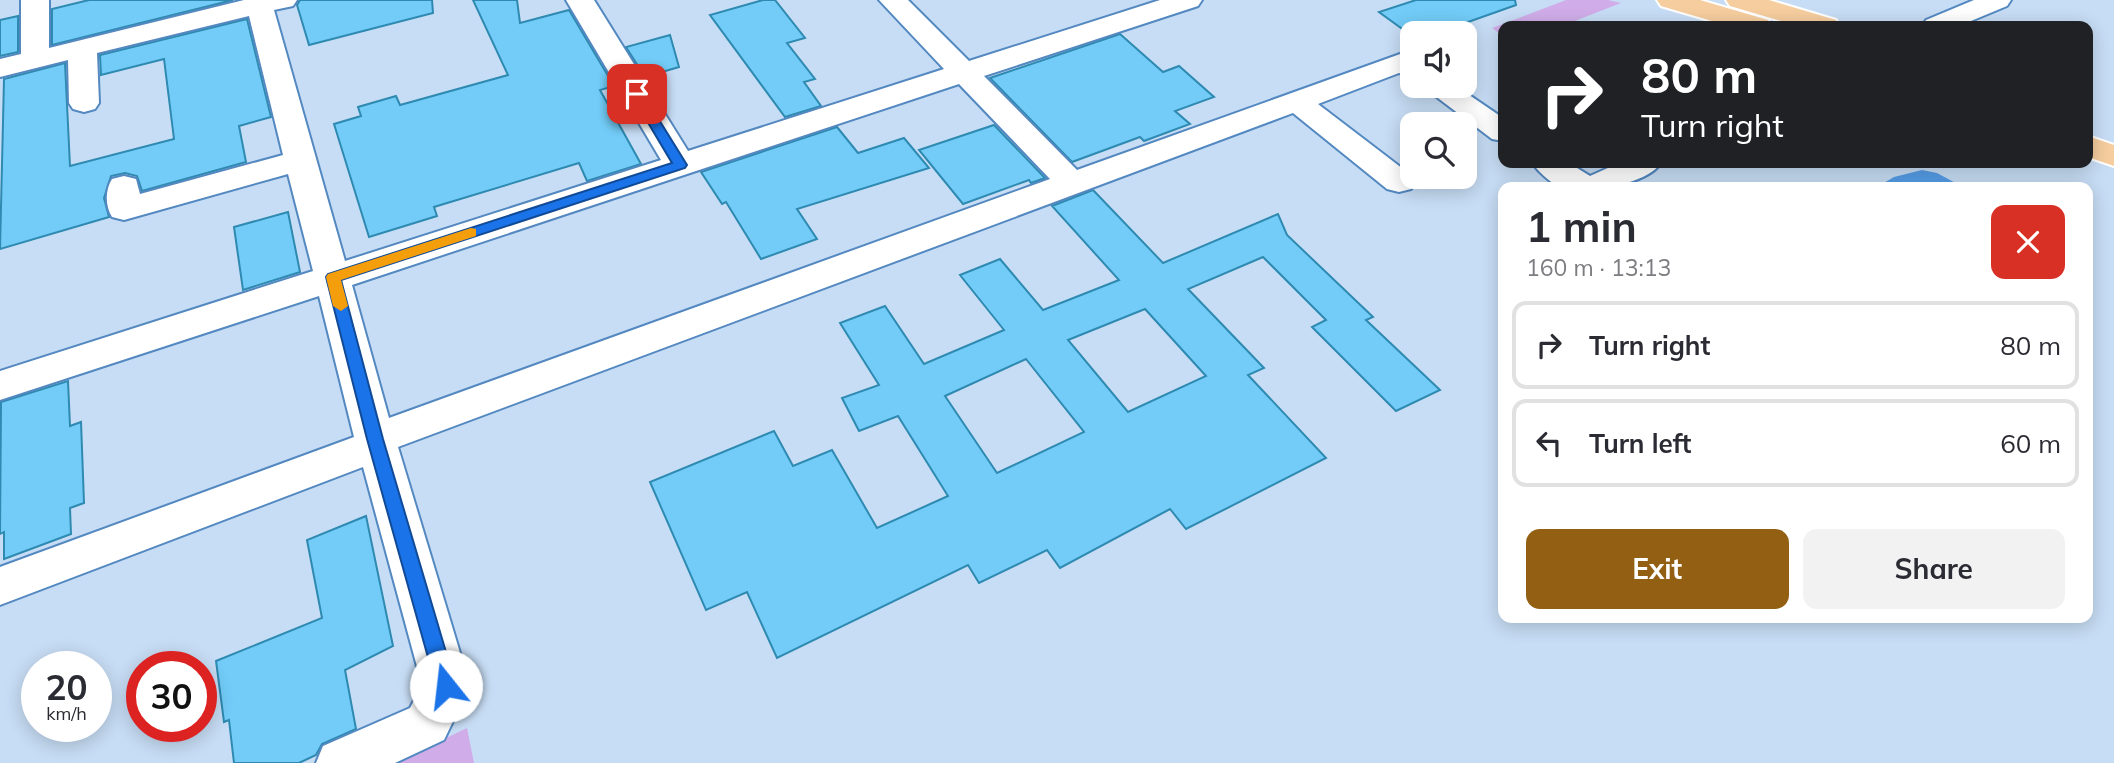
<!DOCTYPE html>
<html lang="en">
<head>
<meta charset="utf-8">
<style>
	:root { --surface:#fff; --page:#f2f2f3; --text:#2b2b33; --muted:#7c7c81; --line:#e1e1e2; --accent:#936013 }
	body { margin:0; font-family:Mulish,sans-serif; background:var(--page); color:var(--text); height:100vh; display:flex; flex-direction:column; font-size:26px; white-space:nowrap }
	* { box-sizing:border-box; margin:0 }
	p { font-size:23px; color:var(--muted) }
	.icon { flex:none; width:38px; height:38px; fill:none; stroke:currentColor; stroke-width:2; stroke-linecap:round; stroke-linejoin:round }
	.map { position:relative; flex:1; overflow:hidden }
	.side { position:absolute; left:1498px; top:182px; width:595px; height:441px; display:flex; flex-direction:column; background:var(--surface); border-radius:14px; box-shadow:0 4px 18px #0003 }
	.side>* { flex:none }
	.guide { position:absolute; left:1498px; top:21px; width:595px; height:147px; border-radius:14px; box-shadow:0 4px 18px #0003; background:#202124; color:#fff; overflow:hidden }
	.tools { position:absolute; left:1400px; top:21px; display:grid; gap:14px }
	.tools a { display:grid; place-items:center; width:77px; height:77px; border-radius:14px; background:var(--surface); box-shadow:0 4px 18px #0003; font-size:35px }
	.speed { position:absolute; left:21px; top:651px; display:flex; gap:14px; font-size:35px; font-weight:700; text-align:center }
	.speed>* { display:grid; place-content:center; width:91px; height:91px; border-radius:50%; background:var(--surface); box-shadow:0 4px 18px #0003; line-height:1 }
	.speed small { font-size:18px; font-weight:400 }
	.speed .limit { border:10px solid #d22; background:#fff; color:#111 }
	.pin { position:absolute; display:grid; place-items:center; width:60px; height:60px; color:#fff; margin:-30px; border-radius:14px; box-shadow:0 4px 10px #0006 }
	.me { position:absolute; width:77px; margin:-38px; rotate:344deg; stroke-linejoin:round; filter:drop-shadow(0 0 5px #0008) }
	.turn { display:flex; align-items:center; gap:24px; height:147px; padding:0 28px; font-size:32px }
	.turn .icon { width:91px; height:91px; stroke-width:2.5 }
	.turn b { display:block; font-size:49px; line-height:60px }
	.round { display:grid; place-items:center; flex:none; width:74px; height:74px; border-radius:14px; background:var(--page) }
	.headline { display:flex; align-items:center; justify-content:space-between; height:119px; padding:0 28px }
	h1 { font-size:42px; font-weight:700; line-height:52px }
	.cta { display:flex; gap:14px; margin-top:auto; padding:14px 28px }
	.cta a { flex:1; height:80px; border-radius:14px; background:var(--accent); color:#fff; font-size:28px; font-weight:700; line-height:80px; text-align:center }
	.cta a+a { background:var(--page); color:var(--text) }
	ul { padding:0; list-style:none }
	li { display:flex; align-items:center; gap:21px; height:88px; margin:0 14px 10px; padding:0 14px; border:4px solid var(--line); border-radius:14px }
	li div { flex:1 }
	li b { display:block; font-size:26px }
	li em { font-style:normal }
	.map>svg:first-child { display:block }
	.green { fill:#d0ade9 }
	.water { fill:#559de7 }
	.building { fill:#72ccf7; stroke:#2e8ab1; stroke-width:2; fill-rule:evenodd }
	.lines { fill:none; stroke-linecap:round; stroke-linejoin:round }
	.minor-casing { stroke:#5388c0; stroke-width:4 }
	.highway-casing { stroke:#fff; stroke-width:4 }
	.minor { fill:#fff; fill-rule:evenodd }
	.highway { fill:#f5cd9e; fill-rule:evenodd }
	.route { fill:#1a73e8; stroke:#114b97; stroke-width:2 }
	.slow { fill:#f59e0b }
</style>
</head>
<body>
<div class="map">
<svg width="2114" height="763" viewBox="0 0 2114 763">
	<rect width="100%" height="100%" fill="#c7ddf5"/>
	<!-- green -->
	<g class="green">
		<path d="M1566,0H1608L1621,3L1562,26H1503V36L1492,28Z"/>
		<path d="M467,728L474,763H393Z"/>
	</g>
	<!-- water -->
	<path class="water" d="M1922,170L1937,173L1963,187H1877L1894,177Z"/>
	<!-- building -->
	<g class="building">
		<path d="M89,0H233L52,45V9Z"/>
		<path d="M300,0H432L433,13L309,45L297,5Z"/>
		<path d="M473,0H517L520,23L569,10L614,86L600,90L641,164L587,181L579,163L434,207L437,216L369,237L334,124L361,116L358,107L396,96L400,105L508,75Z"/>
		<path d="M763,0H775L805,38L787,43L815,79L804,82L821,106L785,117L710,15Z"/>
		<path d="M1416,0H1515L1516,5L1437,33L1412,36L1379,12Z"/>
		<path d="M18,16V52L0,56V20Z"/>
		<path d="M247,19L271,117L239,126L246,162L142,191L137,176L125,173L111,176L104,198L109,217L0,249L4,79L65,63L70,166L174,139L164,59L101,75L100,55Z"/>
		<path d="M1120,34L1163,72L1179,66L1214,97L1175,111L1190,124L1144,141L1140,137L1072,162L990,78Z"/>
		<path d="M670,35L679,67L645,77L626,47Z"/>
		<path d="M994,125L1045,178L1031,183L1029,180L963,204L919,150Z"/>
		<path d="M837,127L858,153L904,138L929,168L797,209L817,239L761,259L726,202L722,204L701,172Z"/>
		<path d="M1093,190L1163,263L1278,214L1287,235L1373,317L1366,320L1440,390L1396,411L1312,327L1326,320L1263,257L1188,289L1264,368L1248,375L1326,458L1186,529L1170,509L1060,568L1047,550L979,583L968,565L777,658L747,592L706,610L650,482L774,431L793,466L832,450L877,528L948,496L898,416L859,431L842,398L879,385L840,323L885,306L924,364L1004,330L960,275L1000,259L1043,310L1119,280L1052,206ZM1145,309L1206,376L1128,412L1068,340ZM1026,359L1084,432L997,473L945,396Z"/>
		<path d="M288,212L300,272L243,290L234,227Z"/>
		<path d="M68,381L70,426L81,422L84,503L70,508L71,534L4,559V532L0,534L1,402Z"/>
		<path d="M366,516L393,646L345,670L356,729L322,744L316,755L299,763H234L229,720L224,722L216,661L322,618L307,540Z"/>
	</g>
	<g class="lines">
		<!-- minor casing -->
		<g class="minor-casing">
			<g id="minor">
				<path d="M21,0H49V48L244,0H297L293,6L274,10L345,261L661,160L566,0H594L688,151L944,69L879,0H908L969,61L1160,0H1202L1198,6L984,76L1077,170L1403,53L1412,56V78L1399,73L1318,104L1411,175L1415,182L1411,189L1399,192L1387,189L1293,113L398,447L470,686L444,740L395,763H316L323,746L410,708L422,685L363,467L0,605V567L354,437L319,296L0,400V371L313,271L288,174L124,220L112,217C105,206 105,190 112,179L124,176L136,179L140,194L283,155L249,16L97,53L99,103L95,109L84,112L73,109L69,103L68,60L0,77V59L21,54ZM959,84L1050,179L389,418L352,285Z"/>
				<path d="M1974,0H2011L2007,6L1959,26H1922L1926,20Z"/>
				<path d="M1422,86H1456L1503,118V141L1492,139Z"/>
				<path d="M1532,163H1569L1590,176L1619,163H1661C1646,185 1587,194 1562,187C1552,185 1538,171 1532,163Z"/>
			</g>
		</g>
		<!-- highway casing -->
		<g class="highway-casing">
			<g id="highway">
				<path d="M1657,0H1700L1768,20L1772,26H1729L1661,6Z"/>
				<path d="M1726,0H1769L1836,20L1840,26H1798L1730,6Z"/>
				<path d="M2088,136L2114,145V166L2088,157Z"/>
			</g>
		</g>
		<!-- minor -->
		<use href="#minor" class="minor"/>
		<!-- highway -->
		<use href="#highway" class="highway"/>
	</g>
	<!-- route -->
	<path class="route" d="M637,90L643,94L687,165L685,168L341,280L383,439L456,686L453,693L446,695L439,693L436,686L367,439L326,277L328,274L672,163L631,94Z"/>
	<!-- slow -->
	<path class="slow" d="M471,228L476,229V236L341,280L348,306L341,311L333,306L326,277L328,274Z"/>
</svg>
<div class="tools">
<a><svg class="icon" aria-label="sound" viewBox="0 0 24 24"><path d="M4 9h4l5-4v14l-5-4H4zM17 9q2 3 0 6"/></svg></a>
<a><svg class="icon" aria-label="search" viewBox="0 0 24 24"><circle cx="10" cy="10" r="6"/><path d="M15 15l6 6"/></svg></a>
</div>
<div class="speed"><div>20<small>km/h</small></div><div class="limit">30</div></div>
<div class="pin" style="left:637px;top:94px;background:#d93025"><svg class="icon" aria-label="arrive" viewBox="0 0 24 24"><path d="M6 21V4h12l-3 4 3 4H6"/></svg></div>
<svg class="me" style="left:446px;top:686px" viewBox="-20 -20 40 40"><circle r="19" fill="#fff"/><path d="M0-13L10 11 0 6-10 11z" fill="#1a73e8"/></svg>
<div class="guide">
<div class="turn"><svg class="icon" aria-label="right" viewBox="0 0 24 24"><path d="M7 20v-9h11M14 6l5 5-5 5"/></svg><div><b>80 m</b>Turn right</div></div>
</div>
<section class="side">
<div class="headline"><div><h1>1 min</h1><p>160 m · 13:13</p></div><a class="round" style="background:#d93025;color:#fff"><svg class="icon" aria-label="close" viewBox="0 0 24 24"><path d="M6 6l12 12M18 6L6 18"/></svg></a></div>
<ul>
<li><svg class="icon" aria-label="right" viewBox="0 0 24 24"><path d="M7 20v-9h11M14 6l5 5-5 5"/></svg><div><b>Turn right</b></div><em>80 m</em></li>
<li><svg class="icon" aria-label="left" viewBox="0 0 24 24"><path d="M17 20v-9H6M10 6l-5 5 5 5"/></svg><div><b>Turn left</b></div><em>60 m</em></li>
</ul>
<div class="cta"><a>Exit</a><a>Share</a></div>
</section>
</div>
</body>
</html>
